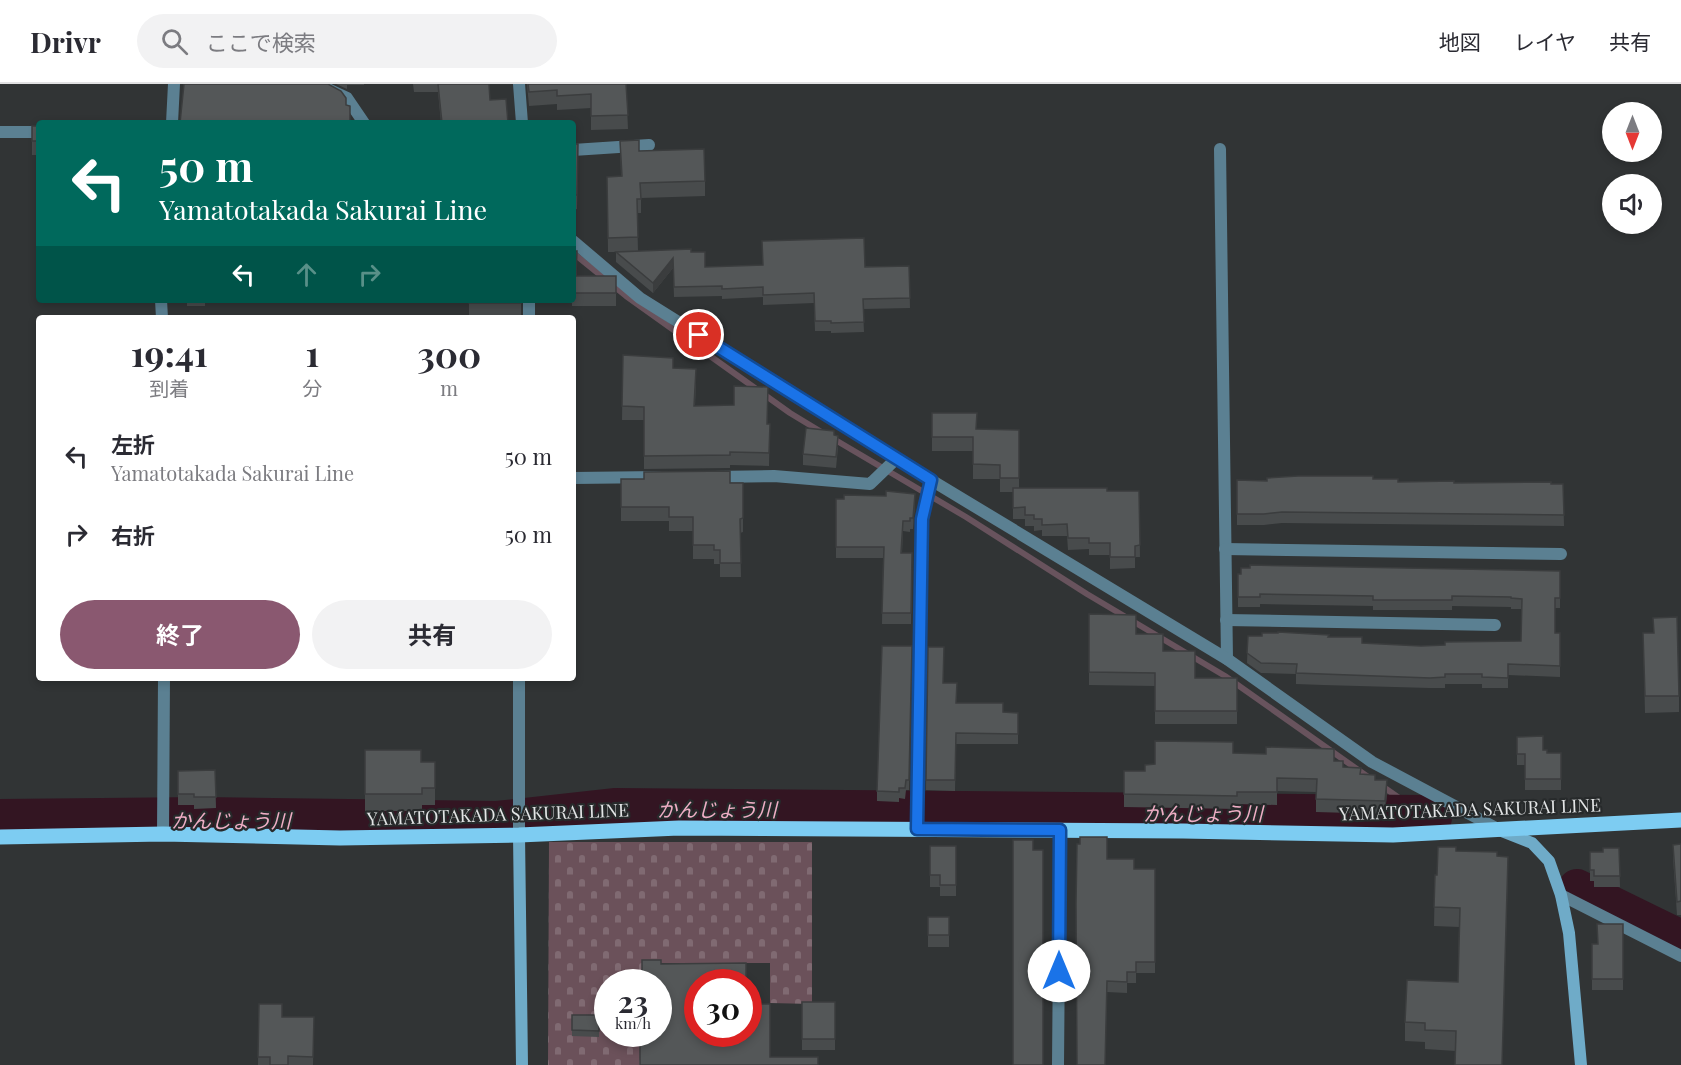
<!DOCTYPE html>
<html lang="ja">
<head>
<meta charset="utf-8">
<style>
	:root { --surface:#fff; --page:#f2f2f3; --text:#2b2b33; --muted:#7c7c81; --line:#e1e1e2; --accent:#8a5870 }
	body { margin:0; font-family:"Playfair Display","Noto Sans JP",serif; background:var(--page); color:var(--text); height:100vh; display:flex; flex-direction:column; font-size:22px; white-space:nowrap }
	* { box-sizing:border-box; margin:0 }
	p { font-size:20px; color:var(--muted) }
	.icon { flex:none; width:33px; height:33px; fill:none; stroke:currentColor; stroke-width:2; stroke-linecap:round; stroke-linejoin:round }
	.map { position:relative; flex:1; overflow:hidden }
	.sheet { position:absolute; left:36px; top:231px; width:540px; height:366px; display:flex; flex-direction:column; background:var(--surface); border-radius:6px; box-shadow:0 3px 9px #0003 }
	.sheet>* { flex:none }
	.top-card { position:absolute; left:36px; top:36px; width:540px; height:183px; border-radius:6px; box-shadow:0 3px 9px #0003; background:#00695c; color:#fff; overflow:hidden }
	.needle { width:39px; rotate:180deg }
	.buttons { position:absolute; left:1602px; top:18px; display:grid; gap:12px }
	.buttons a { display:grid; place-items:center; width:60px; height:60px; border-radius:50%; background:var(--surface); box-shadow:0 3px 9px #0003; font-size:30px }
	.speed { position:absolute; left:594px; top:885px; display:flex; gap:12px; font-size:30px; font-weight:700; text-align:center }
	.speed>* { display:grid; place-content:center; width:78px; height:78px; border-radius:50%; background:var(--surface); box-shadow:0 3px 9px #0003; line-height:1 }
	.speed small { font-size:15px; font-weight:400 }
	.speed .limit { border:9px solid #d22; background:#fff; color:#111 }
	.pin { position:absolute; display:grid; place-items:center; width:51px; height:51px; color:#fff; margin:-26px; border:3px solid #fff; border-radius:50%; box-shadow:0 2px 6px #0007 }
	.me { position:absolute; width:66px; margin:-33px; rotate:0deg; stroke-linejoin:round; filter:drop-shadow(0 0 4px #0008) }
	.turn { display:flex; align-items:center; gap:21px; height:126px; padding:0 24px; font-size:27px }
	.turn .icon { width:78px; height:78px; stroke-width:2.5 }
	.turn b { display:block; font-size:42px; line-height:51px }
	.lanes { display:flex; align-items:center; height:57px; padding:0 24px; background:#0003; justify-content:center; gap:30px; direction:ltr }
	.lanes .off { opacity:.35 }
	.eta { display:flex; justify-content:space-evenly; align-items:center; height:102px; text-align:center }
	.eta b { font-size:36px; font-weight:700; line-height:42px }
	.button { display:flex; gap:12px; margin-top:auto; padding:12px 24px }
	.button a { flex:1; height:69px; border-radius:36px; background:var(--accent); color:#fff; font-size:24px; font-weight:700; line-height:69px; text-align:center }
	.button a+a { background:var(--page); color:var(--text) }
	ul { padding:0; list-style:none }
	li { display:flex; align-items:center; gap:18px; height:78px; padding:0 24px }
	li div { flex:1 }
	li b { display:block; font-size:22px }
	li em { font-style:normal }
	header { display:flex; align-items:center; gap:36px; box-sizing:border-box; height:84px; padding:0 30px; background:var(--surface); border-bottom:2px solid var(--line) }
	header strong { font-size:28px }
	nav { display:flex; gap:33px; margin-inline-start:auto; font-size:21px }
	.search { width:420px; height:54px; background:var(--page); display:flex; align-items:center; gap:15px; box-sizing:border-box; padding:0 21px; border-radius:33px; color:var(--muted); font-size:22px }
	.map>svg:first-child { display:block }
	.cemetery { fill:url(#cemetery-stones) }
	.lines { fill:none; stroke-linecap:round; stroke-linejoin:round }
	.stream { stroke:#68535d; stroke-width:6 }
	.river { stroke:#331522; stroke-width:38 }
	.street { stroke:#5b8092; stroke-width:12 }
	.secondary { stroke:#6fabc8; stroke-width:12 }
	.primary { stroke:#7dccf2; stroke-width:15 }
	.wall { fill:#484b4c }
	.shaded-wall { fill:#3b3d3e }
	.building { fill:#545758; stroke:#3b3d3e; stroke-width:1.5 }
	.route-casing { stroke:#114b97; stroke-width:15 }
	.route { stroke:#1a73e8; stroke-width:10 }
	.labels { text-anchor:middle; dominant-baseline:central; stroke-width:4.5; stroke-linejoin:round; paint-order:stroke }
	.street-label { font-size:18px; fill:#e3e5e6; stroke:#272a2b }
	.water-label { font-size:20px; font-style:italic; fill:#efaec5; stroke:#272a2b }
</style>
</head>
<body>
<header>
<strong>Drivr</strong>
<div class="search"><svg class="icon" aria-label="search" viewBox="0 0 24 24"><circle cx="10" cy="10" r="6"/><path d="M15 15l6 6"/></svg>ここで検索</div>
<nav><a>地図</a><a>レイヤ</a><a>共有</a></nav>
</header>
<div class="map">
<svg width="1681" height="981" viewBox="0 0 1681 981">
	<defs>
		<pattern id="cemetery-stones" width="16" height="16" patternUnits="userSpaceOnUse" patternTransform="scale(1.5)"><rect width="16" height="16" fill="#6b515a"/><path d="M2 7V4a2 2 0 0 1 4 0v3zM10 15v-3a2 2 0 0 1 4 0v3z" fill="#806a72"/></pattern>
	</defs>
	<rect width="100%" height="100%" fill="#313435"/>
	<!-- cemetery -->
	<path class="cemetery" d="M549,758H812V920L770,919V879H645L644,898H608V950H644V981H548Z"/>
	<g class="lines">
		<!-- stream -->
		<g class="stream">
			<path d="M573,169L626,212L790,329L823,349"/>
			<path d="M832,354L966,433L1087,510L1225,592L1371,695"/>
			<path d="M1382,702L1422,730"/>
		</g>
		<!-- river -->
		<g class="river">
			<path d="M0,734L203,732L497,736L616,723L1422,730L1433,734"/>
			<path d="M1577,804L1681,855"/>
		</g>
		<!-- street -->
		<g class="street">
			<path d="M317,0L347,14L364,39"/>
			<path d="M519,0L522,39"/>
			<path d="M172,39L174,0"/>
			<path d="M0,48H39"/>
			<path d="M1220,65L1227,575"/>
			<path d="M573,66L649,61"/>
			<path d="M573,157L640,214L931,396L1227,575L1372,678L1496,744"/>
			<path d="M161,216L162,234"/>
			<path d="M529,234V216"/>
			<path d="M714,393L774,392L870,400L897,374"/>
			<path d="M573,394L660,393"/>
			<path d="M1225,465L1561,470"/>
			<path d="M1226,536L1495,541"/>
			<path d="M519,594V751"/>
			<path d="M917,745L922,435L931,396"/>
			<path d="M163,750L164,594"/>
			<path d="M1561,811L1681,872"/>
			<path d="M1058,981L1060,746"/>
		</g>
		<!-- secondary -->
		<g class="secondary">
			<path d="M1499,746L1532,759L1549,777L1561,811L1569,849L1581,981"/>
			<path d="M519,751L522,981"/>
		</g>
		<!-- primary -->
		<path class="primary" d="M0,753L163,750L340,754L519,751L679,744L1183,747L1393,751L1681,736"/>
	</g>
	<!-- wall -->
	<g class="wall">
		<path d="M336,0H364V1H347V5Z"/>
		<path d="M413,0H489L490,16L508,39H441L438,8H414Z"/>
		<path d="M527,0H626L628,45L591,46V24L557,26V20L529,22Z"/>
		<rect x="32" y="42" width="7" height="29"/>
		<path d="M620,57L639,67L705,97V112L641,114V129H637L638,167L691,168L705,183L909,182L910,224L863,225L864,248L831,249V247H815L814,219L763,221V213L722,215V212L674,213L673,184L653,209L616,178V168H608L607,93L621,92Z"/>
		<path d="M573,60L578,75L577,125L573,126Z"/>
		<path d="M573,167L577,192H616V222H572V219H537V216H573Z"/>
		<rect x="187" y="216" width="18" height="6"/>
		<rect x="469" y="216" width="52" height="17"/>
		<path d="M623,271L673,284L696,298L695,322L734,321L768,317L767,340H770L769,382L730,381V384L644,385V336H622Z"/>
		<path d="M932,329L977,345L1019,346V404L1107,407H1139L1140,473H1135V484L1110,485V471H1089V465L1068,466L1067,452H1042V446L1034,447V442H1025V435H1013V408H1000V395H973V367H932Z"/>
		<path d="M838,363L836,384L803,381V370Z"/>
		<path d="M621,395L743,399V448L740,449L741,493H720V480H714V475H693V447H669V437H621Z"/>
		<path d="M1237,396L1563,400L1564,442L1282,439L1264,441H1237Z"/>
		<path d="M836,415L915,420L913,445H910V448L903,447L902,469H912L911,540H882L883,474H836Z"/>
		<path d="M1560,487V524H1555V549H1560V593L1508,591V604H1482V600H1445V604H1430L1323,601L1296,600V590L1261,589L1247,579L1248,552L1328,553L1362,559L1421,562L1521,557L1522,525H1511V523L1452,522V526H1373V522L1260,520V523H1238V490Z"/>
		<path d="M1089,530L1136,550L1163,567L1195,594H1237V640H1155V602L1089,601Z"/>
		<path d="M1643,549L1679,612V628L1645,629Z"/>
		<path d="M912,562L909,706H906L905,715L899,714V718L877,717V707Z"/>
		<path d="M928,563L943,599L957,619L1003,628L1018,629V660H956L955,707L926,706Z"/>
		<path d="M1517,653L1543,666L1547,669H1561V706H1525V681H1517Z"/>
		<path d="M365,666L421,678H435V721H422V727H365Z"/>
		<path d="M1233,669L1334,677L1343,683L1375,696L1387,709L1385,730L1316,728V708L1277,707V721L1237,720V725L1124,723V687H1145L1155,680Z"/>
		<path d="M215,686L216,724L194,725V721H178V687Z"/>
		<path d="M1681,760V831H1677L1673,774V761Z"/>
		<path d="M930,762H956V812H940V803H930Z"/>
		<path d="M1619,764L1620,803H1594V797H1590V768H1603Z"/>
		<path d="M1456,767L1497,772L1508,792L1456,967L1425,965V958L1405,957V938L1458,898L1459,843L1434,842L1435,791H1437Z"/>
		<path d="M1107,775L1134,785H1155V889H1136V899H1127V909L1107,908Z"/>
		<rect x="928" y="833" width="21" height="30"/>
		<path d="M1623,840V906H1592V860H1597Z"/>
		<rect x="802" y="918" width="33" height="48"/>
		<path d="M259,920L282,933H314L313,981H258Z"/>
		<path d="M572,931H599V953L572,952Z"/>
	</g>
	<!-- shaded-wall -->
	<g class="shaded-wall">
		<path d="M673,174V184L653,209V199Z"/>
		<path d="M915,410V420L913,445V434Z"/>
		<path d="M1387,696V709L1385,730V717Z"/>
		<path d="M1508,773V792L1502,981Z"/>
	</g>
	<!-- building -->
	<g class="building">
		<path d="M184,0H328L341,7L346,14V21L350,22V39H180Z"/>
		<path d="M438,0H489L490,16L506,15L508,39H442Z"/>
		<path d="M528,0H626L628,31L591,32V10L557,12V6L529,8Z"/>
		<path d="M46,38H55V39H45Z"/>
		<rect x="32" y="42" width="7" height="15"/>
		<path d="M639,56V67L704,65L705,97L640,99L641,115H637L638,153L608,154L607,93L622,92L620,57Z"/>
		<path d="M573,60H578L577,111H573Z"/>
		<path d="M864,154L865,183L909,182L910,214L863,215L864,238L831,239V237H815L814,209L763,211V203L722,205V202L674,203L673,174L653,199L616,168L691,165V168H705V183L763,181L762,157Z"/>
		<path d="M573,167H577L576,192H616V209H573Z"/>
		<rect x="469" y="216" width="52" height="3"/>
		<path d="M623,271L673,274V284L696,285L694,322L734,321V302L768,303L767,340H770L769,369L730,368V371L644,372V323L622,322Z"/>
		<path d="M932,329H977L976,345L1019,346V394H1000V381L973,380V353H932Z"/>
		<path d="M806,344L834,347V351L838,352L836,373L803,370Z"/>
		<path d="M730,387V399H743V434L740,435L741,479H720V466H714V461H693V433H669V423H621V395H644V388Z"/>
		<path d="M1298,392H1373V395H1398V398L1454,397V399L1551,398V400H1563L1564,431L1282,428L1264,430H1237V396L1267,397V394Z"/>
		<path d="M1013,404H1107V407H1139L1140,461L1135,462V473H1110V459H1089V454H1068L1067,440L1042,441V435H1034V431H1025V423L1013,424Z"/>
		<path d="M886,407L915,410L913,434H910V437H903L901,469H912L911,529H882L884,463H836V415H844V411L886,412Z"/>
		<path d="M1250,481L1560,487V514H1555V549H1560V582L1508,580V594L1482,593V590H1445V593L1430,594L1296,589L1297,580L1261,579L1247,569L1248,552H1262V549H1278V548L1329,551L1328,553H1362V559L1421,562L1445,561V558L1521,557L1522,515L1511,514V513L1452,512V516H1373V512L1260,510V513H1238V490H1241V484H1250Z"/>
		<path d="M1089,530L1136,531V550H1163V567H1195V594H1237V627H1155V589L1089,588Z"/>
		<path d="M1677,533L1679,612H1645L1643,549H1654L1653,534Z"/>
		<path d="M882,562H912L909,696H906L905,704H899V708L877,707Z"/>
		<path d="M928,563H944L943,599H957L956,619H1003V628L1018,629V650L956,649L955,696H926Z"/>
		<path d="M1543,652V666H1547V669H1561V695H1525V670H1517V653Z"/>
		<path d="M1155,657L1233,658V669L1266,670V663L1334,665V677H1343V683L1361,684L1360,690L1375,691V696H1387L1385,717L1316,715L1317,695L1277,694V708H1237V712L1124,710V687H1145V681L1155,680Z"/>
		<path d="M365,666H421V678H435V704H422V710H365Z"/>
		<path d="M215,686L216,713H194V710H178V687Z"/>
		<path d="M1080,753H1107V775H1134V785H1155V878H1136V888H1127V898L1107,897L1105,981H1077L1076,820L1077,760H1080Z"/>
		<path d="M1013,756H1033V766H1043V981H1013Z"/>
		<path d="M1681,760V817L1677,818L1673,761Z"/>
		<path d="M930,762H956V801H940V791H930Z"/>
		<path d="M1438,763H1456V767L1497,768V772L1508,773L1502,981H1455L1456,947L1425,946V939L1405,938L1407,896L1458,898L1460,824L1434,823L1435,791H1437Z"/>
		<path d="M1603,764H1619L1620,792H1594V786H1590V768H1603Z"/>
		<rect x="928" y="833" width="21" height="18"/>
		<path d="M1597,840H1623V895H1592V860H1598Z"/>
		<path d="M642,876H661V880L746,879V898H698V950H748V920H770V973H818V981H640V958H642V952H647V950H658V898H642Z"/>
		<rect x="802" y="918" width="33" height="37"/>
		<path d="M259,920H282V933H314L313,973L288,972V981H270V973H258Z"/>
		<path d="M572,931H599V947L572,946Z"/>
	</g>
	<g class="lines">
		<!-- route casing -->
		<g class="route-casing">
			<path id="route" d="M699,251L931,396L922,435L917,745L1060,746L1059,887"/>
		</g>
		<!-- route -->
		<use href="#route" class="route"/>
	</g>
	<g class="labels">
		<!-- street labels -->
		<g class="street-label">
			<text transform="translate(1470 725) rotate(-2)">YAMATOTAKADA SAKURAI LINE</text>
			<text transform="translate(498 730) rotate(-2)">YAMATOTAKADA SAKURAI LINE</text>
		</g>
		<!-- water labels -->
		<g class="water-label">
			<text x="717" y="724">かんじょう川</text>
			<text x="1203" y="728">かんじょう川</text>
			<text x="231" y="735">かんじょう川</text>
		</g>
	</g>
</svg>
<div class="buttons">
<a><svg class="needle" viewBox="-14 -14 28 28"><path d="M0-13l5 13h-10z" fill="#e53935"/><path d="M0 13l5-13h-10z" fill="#7c7c81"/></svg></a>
<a><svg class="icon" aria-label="sound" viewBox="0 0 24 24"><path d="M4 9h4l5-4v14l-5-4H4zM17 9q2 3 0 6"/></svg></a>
</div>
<div class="speed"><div>23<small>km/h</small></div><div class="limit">30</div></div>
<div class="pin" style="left:699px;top:251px;background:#d93025"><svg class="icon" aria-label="arrive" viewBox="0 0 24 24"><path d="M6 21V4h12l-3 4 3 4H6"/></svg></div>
<svg class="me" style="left:1059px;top:887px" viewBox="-20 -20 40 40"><circle r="19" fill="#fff"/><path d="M0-13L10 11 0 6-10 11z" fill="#1a73e8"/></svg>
<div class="top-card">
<div class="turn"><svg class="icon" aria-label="left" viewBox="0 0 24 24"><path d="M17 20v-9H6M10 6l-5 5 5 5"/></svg><div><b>50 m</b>Yamatotakada Sakurai Line</div></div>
<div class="lanes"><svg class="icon" aria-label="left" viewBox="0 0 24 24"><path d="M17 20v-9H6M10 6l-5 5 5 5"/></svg><svg class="icon off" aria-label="ahead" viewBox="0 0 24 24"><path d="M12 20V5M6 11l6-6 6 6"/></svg><svg class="icon off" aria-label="right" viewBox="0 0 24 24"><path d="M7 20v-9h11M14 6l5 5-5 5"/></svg></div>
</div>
<section class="sheet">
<div class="eta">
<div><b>19:41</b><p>到着</p></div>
<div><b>1</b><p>分</p></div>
<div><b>300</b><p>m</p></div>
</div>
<ul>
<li><svg class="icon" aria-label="left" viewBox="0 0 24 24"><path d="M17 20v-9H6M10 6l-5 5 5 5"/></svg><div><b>左折</b><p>Yamatotakada Sakurai Line</p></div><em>50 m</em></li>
<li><svg class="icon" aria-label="right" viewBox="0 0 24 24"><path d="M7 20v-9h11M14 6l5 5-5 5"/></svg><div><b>右折</b></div><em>50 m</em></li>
</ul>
<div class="button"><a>終了</a><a>共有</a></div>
</section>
</div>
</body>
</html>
